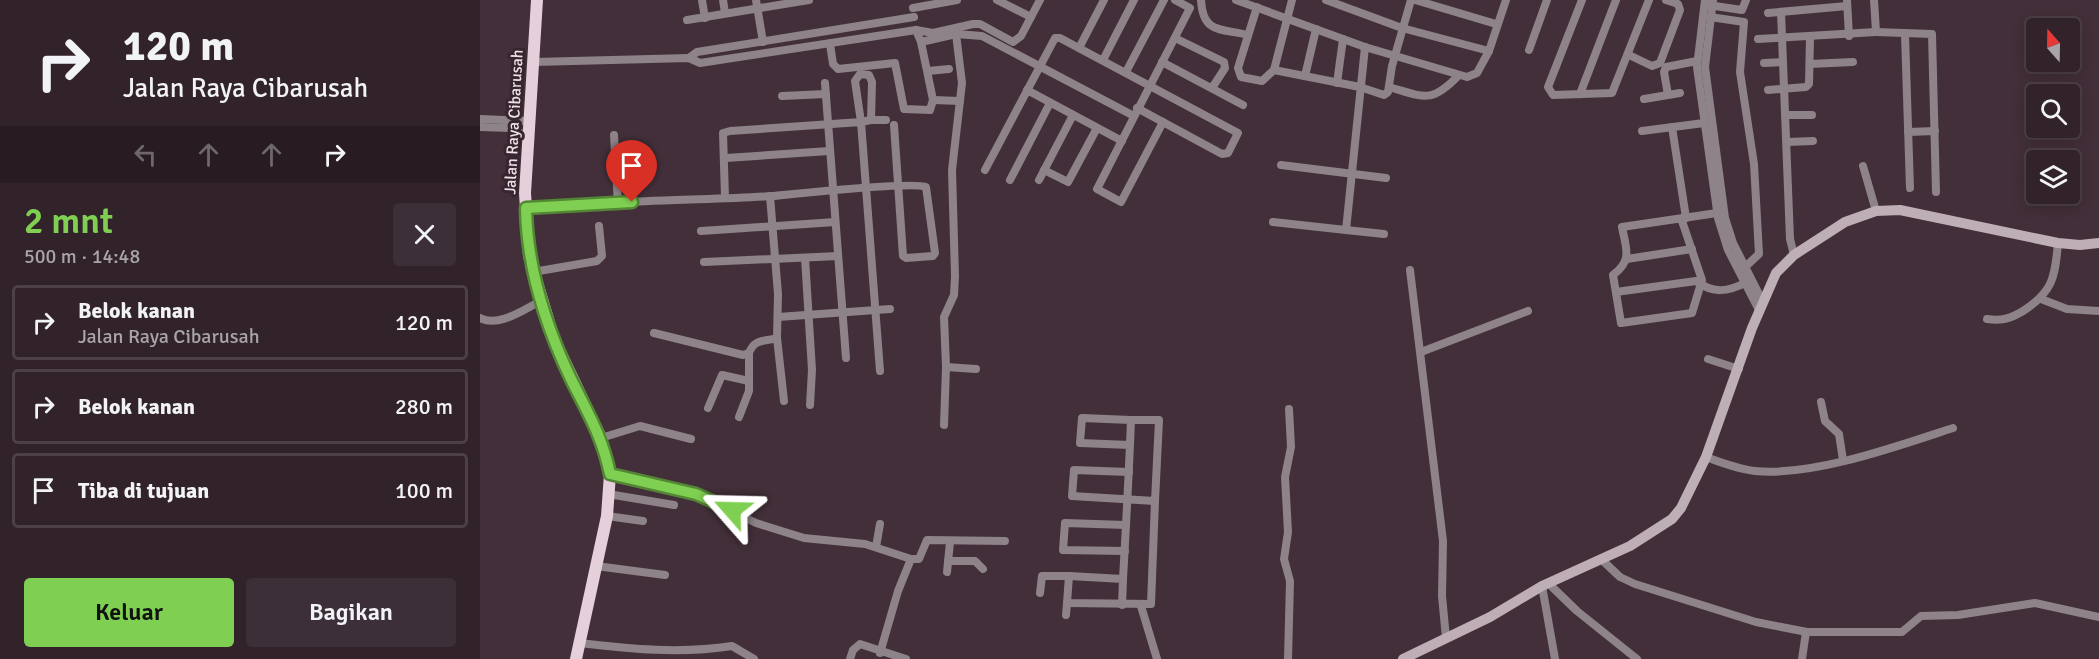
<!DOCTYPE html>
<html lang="id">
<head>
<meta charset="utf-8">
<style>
	:root { --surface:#32232b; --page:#3d2f37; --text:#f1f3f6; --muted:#a8a4a9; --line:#4d4047; --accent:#7fd052 }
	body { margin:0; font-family:Signika,sans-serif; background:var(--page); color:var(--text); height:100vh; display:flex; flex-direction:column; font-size:22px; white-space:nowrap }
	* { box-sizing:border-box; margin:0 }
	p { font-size:20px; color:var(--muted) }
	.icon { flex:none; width:33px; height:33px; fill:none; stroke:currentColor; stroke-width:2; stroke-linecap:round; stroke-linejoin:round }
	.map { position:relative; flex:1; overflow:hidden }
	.panel { display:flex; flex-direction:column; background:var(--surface); width:480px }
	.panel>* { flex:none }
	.guide { background:#32232b; color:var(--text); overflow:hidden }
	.needle { width:39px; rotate:340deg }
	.controls { position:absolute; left:1546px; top:18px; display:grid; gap:12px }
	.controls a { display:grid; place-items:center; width:54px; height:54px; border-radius:6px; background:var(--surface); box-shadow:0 3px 15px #0003,0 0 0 2px var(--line); font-size:30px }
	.pin { position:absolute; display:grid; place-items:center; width:51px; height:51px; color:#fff; margin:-62px -26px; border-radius:50% 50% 50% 0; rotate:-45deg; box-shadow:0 0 6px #0007 }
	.pin .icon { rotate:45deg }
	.me { position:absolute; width:66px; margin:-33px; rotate:295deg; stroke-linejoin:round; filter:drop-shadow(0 0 4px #0008) }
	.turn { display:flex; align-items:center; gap:21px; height:126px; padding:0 24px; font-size:27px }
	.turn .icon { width:78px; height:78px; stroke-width:2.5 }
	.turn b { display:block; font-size:42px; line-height:51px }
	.lanes { display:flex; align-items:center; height:57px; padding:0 24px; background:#0003; justify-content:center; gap:30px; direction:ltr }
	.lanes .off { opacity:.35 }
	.round { display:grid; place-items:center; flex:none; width:63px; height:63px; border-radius:6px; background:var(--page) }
	.overview { display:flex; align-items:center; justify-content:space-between; height:102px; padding:0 24px }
	h1 { font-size:36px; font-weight:600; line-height:45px; color:var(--accent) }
	.cta { display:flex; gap:12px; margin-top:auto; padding:12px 24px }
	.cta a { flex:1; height:69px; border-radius:6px; background:var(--accent); color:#111; font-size:24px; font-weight:600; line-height:69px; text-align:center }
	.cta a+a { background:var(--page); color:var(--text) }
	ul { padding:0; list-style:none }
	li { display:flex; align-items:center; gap:18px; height:75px; margin:0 12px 9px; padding:0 12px; border:3px solid var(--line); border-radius:6px }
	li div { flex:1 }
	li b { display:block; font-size:22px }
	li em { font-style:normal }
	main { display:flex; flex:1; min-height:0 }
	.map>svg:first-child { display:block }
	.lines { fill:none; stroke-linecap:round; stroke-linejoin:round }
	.street { stroke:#8d8388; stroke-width:8 }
	.secondary { stroke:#beaeb6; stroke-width:10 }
	.primary { stroke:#e4cfda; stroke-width:12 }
	.route-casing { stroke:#538735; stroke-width:15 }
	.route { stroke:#7fd052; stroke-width:10 }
	.labels { text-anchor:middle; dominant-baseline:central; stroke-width:6; stroke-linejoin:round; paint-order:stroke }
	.street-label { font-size:16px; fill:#eee1e7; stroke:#37252f }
</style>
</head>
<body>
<main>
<section class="panel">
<div class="guide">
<div class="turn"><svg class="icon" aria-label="right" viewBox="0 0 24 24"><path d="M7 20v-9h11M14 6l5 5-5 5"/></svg><div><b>120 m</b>Jalan Raya Cibarusah</div></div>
<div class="lanes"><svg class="icon off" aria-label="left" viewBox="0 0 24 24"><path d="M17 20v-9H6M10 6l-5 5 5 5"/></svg><svg class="icon off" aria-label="ahead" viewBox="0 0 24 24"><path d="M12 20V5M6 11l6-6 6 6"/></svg><svg class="icon off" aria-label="ahead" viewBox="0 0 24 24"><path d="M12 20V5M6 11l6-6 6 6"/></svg><svg class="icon" aria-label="right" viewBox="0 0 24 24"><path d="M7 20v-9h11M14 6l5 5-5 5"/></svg></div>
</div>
<div class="overview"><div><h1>2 mnt</h1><p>500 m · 14:48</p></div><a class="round"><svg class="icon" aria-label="close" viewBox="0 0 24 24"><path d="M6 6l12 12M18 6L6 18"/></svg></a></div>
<ul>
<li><svg class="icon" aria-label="right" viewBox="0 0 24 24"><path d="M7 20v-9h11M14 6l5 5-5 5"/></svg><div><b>Belok kanan</b><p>Jalan Raya Cibarusah</p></div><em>120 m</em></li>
<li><svg class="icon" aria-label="right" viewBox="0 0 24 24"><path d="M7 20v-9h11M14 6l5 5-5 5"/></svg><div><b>Belok kanan</b></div><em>280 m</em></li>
<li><svg class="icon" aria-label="arrive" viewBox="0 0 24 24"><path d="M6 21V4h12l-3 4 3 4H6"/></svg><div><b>Tiba di tujuan</b></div><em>100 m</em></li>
</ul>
<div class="cta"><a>Keluar</a><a>Bagikan</a></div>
</section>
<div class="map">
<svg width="1619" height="659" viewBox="0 0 1619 659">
	<rect width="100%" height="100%" fill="#422f39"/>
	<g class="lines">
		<!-- street -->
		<g class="street">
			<path d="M222,0L225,18"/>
			<path d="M243,0L245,13"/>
			<path d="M276,0L283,42"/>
			<path d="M517,0L551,17"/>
			<path d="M721,0C723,34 740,28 768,35"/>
			<path d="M756,0L885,47L987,77L997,73L1009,51L1026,0"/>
			<path d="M846,0L922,28L1009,51"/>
			<path d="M935,0L1016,24"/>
			<path d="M1102,0L1068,87L1073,95L1132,93L1169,0"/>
			<path d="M1225,0L1217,67L1238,218L1248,250L1279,310"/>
			<path d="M1233,0L1225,67L1245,218L1253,243L1283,302"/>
			<path d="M1367,0L1369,36"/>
			<path d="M1228,5L1262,10L1266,0"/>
			<path d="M777,7L758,68L761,77L782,81L794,70L880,87L904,95L908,92L912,66L931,0"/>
			<path d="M433,8L477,0"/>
			<path d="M1301,12L1310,239L1314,255"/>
			<path d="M1288,13L1367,6"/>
			<path d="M1230,17L1264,22L1260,72L1274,164L1279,254L1265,267"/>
			<path d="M207,20L329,0"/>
			<path d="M436,30L441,42L476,34L502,36L654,116"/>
			<path d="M1396,32L1452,34L1456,192"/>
			<path d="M1425,35L1430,188"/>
			<path d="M695,38L744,62L745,68L732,88"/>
			<path d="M1278,39L1396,32L1394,0"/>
			<path d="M350,44L353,64L358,69L415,63L424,109L450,110L453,100L441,42"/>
			<path d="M599,48L624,0"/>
			<path d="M1049,50L1067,0"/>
			<path d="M1149,55L1172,66L1180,63L1200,10L1198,4L1186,0"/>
			<path d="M209,58L217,52L434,17"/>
			<path d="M623,60L654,0"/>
			<path d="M54,62L209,58L220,63L436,30L453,33L493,24H500L533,42L541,36L560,0"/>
			<path d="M682,62L763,105"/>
			<path d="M1284,63L1303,62"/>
			<path d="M1330,64L1373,62"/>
			<path d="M794,70L812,0"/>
			<path d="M448,71L469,69"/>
			<path d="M646,72L684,0"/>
			<path d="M825,76L836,29"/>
			<path d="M345,83L366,358"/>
			<path d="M857,83L863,39"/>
			<path d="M909,87C944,97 951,104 978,76"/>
			<path d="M547,90L642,141"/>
			<path d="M1288,90L1326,87L1329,84L1330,37"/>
			<path d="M1100,94L1136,0"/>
			<path d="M1188,95L1184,72L1186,67L1217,61"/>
			<path d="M302,96L346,94"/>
			<path d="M1164,99L1200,93"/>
			<path d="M453,100L480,101"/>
			<path d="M1305,115H1332"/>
			<path d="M0,119L50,121"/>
			<path d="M391,120H406"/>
			<path d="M683,122L641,202L617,189L710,8L695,0"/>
			<path d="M0,127L31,128L48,137"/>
			<path d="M1192,127L1206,218"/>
			<path d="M1162,131L1224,123"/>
			<path d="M1428,132L1455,131"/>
			<path d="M134,135L138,204"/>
			<path d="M1307,142L1333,141"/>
			<path d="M246,158L349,151"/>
			<path d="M801,165L906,178"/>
			<path d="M1383,166L1396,211"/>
			<path d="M505,170L575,38H580L758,133L748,153L742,154L657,108"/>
			<path d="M564,170L588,182L617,128"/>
			<path d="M530,180L570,103"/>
			<path d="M559,180L593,115"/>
			<path d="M245,197L243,133L250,131L381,122L391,120L392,82L389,75L380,74L375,81L381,122L400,371"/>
			<path d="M46,208C87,207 128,203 169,201C210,199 251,199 292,196C314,194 434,181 446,187L455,253L453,256L426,258L423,256L414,125"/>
			<path d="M1201,218L1222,280L1212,313L1141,323L1133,275C1153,260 1146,249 1142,227L1237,213"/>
			<path d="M793,222L866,230L885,47"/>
			<path d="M866,230L904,234"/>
			<path d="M221,231L355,222"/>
			<path d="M325,258L332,370L330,405"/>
			<path d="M1147,259L1212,249"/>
			<path d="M224,262L358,256"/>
			<path d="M930,270L963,541L962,596L966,638"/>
			<path d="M53,272L117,261L122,256L119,226"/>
			<path d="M1136,292L1216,281C1233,294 1248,292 1267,282"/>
			<path d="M1561,299L1587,309L1619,311"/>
			<path d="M298,317L410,309"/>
			<path d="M0,318C19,328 44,309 61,301"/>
			<path d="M1507,319C1521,321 1530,319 1543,311C1573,292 1575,277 1578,243"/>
			<path d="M174,333L263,355L269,353C275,338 284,342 297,338L298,294L290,196"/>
			<path d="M297,338L304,401"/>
			<path d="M941,352L1048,311"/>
			<path d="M1228,359L1259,369"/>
			<path d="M466,367L496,369"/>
			<path d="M1341,402L1345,421L1359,434L1363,460"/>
			<path d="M228,408L242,375L269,381"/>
			<path d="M259,417L269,391V353"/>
			<path d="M464,425L466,367L464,317L474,295L475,276L472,170L482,83L476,34"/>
			<path d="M121,438L160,426L211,439"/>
			<path d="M1226,457C1242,463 1258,469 1275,471C1332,477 1418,446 1473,428"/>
			<path d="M649,472L594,470L592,496L675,501L679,420H651"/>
			<path d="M130,474L216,494L276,523L324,538L385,544L431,559H439L447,540L525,541"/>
			<path d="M128,494L194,505"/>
			<path d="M127,516L163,521"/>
			<path d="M396,547L400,524"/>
			<path d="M645,551L583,550L585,523L646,525"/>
			<path d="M1121,559L1140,577L1155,584L1276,622L1327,632H1422L1441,616L1478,615L1555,603L1619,617"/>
			<path d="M468,561H495L503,569"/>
			<path d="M116,566L185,575"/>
			<path d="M467,572L470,542"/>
			<path d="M589,576L643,579L642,605"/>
			<path d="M643,579C646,526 649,473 651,420L602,418L600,443L650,445"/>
			<path d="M1068,583L1097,611L1157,659"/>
			<path d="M1062,586L1075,659"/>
			<path d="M560,593L562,576H589L587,603L671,604L675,501"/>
			<path d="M661,606L677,659"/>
			<path d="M586,615L587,603"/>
			<path d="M99,643C150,649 201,654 252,646L274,659"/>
			<path d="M400,653L418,591L431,559"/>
			<path d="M370,659L373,650L380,644L426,659"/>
			<path d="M808,659L810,581L804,559L808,532L805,477L811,447L809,409"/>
			<path d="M1322,659L1326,632"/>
		</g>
		<!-- secondary -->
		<path class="secondary" d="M923,659L1010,617L1062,586L1150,546L1192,519L1201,508L1226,457L1272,328L1296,273L1314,255L1365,222L1396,211L1420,210L1578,243L1600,245L1619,243"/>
		<!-- primary -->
		<path class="primary" d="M57,0L45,193L49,256L74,339L121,438L130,474L127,516L96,659"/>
	</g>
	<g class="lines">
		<!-- route casing -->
		<g class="route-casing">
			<path id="route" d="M152,202L46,208C47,267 65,324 90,377C107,412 122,435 130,474L216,494L252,510"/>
		</g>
		<!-- route -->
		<use href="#route" class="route"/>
	</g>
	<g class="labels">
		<!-- street labels -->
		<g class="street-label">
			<text transform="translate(34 122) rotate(-87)">Jalan Raya Cibarusah</text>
		</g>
	</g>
</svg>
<div class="controls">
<a><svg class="needle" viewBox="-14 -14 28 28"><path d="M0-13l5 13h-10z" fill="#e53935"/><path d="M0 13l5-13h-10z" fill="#a8a4a9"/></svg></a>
<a><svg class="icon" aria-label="search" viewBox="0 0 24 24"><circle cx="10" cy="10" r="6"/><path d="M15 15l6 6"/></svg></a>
<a><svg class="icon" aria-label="layers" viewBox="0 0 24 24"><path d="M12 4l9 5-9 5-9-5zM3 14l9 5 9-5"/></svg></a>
</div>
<div class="pin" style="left:152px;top:202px;background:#d93025"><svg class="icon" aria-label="arrive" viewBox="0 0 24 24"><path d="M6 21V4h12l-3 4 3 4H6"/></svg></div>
<svg class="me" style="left:252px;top:510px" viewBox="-20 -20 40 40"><path d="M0-17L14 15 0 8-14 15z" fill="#7fd052" stroke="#fff" stroke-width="4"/></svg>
</div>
</main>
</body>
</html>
